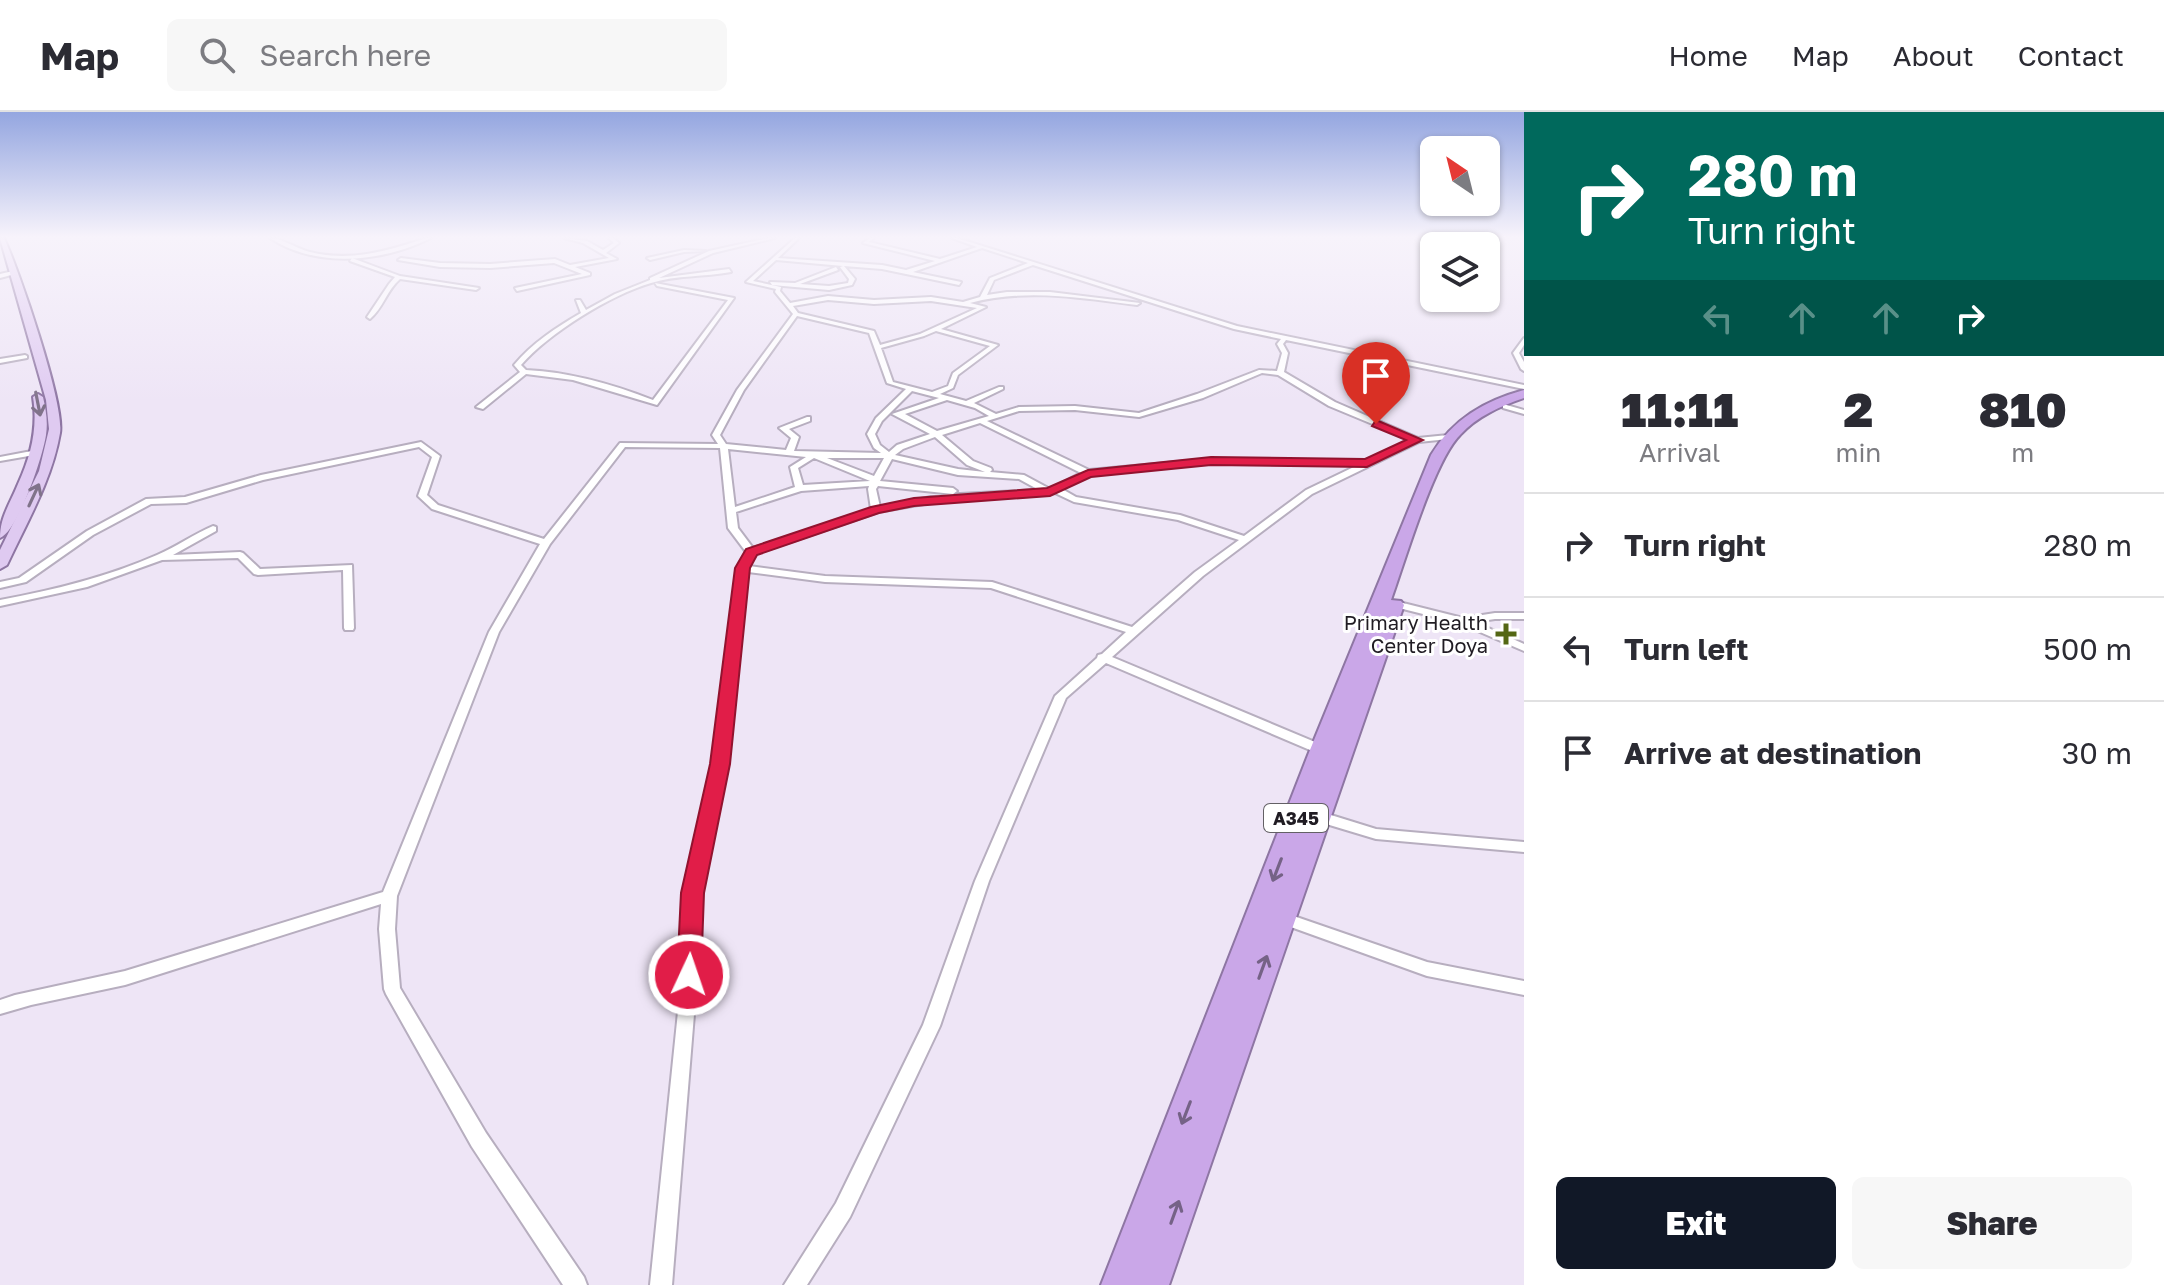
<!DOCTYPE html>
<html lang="en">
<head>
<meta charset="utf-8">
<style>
	:root { --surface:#fff; --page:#f7f7f7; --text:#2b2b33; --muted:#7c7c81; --line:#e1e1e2; --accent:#111827 }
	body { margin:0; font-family:"Golos Text",sans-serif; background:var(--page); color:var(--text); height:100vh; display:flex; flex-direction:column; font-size:30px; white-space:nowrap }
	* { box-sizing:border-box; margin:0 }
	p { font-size:26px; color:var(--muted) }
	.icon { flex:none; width:44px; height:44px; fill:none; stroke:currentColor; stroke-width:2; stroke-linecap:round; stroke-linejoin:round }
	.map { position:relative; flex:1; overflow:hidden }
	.drawer { display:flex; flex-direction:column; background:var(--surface); width:640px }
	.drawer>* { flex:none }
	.guide { background:#00695c; color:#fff; overflow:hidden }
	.needle { width:52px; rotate:325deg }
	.controls { position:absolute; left:1420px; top:24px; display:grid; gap:16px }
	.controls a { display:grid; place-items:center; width:80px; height:80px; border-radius:12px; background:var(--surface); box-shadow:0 2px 6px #0004; font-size:40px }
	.pin { position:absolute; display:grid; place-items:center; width:68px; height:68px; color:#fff; margin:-82px -34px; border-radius:50% 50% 50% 0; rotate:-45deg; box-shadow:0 0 8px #0007 }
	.pin .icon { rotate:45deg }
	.me { position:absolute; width:88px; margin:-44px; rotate:3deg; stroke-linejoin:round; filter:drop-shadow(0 0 6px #0008) }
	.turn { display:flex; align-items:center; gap:28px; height:168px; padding:0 32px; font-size:36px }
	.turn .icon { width:104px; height:104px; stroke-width:2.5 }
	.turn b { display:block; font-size:56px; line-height:68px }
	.lanes { display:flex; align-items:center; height:76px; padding:0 32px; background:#0003; justify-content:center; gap:40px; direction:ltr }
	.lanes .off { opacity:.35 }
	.eta { display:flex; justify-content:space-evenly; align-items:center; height:136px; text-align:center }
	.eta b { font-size:48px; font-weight:800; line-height:56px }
	.action { display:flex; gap:16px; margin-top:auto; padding:16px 32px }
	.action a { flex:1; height:92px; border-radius:12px; background:var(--accent); color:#fff; font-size:32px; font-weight:800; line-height:92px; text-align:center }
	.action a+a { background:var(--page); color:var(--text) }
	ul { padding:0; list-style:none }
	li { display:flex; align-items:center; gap:24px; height:104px; padding:0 32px; border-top:2px solid var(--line) }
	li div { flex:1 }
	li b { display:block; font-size:30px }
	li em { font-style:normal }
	header { display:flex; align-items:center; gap:48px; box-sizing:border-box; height:112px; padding:0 40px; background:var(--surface); border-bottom:2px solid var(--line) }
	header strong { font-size:38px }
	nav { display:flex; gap:44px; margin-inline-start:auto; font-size:28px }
	.search { width:560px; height:72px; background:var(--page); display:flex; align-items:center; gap:20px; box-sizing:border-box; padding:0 28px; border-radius:12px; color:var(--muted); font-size:30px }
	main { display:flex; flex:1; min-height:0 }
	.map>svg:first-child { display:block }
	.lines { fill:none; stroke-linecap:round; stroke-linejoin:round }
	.street-casing { stroke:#b7aebf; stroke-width:4 }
	.secondary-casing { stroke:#b7aebf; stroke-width:4 }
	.primary-casing { stroke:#8e76a3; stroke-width:4 }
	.highway-casing { stroke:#8e76a3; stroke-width:4 }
	.street { fill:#fff; fill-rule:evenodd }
	.secondary { fill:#fff; fill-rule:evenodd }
	.primary { fill:#dfcaf1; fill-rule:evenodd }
	.highway { fill:#caa7e8; fill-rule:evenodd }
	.oneway { stroke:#80738a }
	.oneway2 { stroke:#756286 }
	.route { fill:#e11d48; stroke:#92132f; stroke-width:2 }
	.poi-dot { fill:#546714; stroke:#fff; stroke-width:3 }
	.labels { text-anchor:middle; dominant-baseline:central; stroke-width:6; stroke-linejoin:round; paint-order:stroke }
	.shield { fill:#fff; stroke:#636065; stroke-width:2 }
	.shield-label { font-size:18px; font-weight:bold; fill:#201c23 }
	.poi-label { font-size:20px; fill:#201c23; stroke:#fff; text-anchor:end }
</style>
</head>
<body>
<header>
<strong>Map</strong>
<div class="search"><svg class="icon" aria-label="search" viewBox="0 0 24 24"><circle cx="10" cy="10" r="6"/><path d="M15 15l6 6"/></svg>Search here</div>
<nav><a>Home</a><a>Map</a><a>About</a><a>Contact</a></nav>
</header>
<main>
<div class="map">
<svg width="1524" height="1173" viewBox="0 0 1524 1173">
	<rect width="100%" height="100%" fill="#eee5f6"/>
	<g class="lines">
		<!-- street casing -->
		<g class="street-casing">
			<g id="street">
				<path d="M270,126C282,126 297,137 310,140C349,150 389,139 426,126H431C383,150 317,157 270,126Z"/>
				<path d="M564,126L587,129L603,138L614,131L609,126H613L619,131L606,141L617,147L575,155L590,161V163L517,179L515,176L582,162L554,151L490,156L440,155L398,148L401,146L440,151L490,152L555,147L570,153L609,146L583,131Z"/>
				<path d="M769,126H775L713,141L659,166L729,157L731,160C705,165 676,163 651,171C610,183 549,221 521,253L526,258C570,260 612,272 653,288L728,188L657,174L655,171L734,186L657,293L573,268L526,262L483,297L476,295L520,260L514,253C532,231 557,215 581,201L576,188H580L586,198L615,182L650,168V166L709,139Z"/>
				<path d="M795,126H799L778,146L882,153L906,158L935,149L863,131L870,126H874L869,130L940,147L977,135L952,126H957L1237,214L1524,273V277L1286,228L1283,232L1288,241L1284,260L1335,290L1418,326L1448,323L1452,325L1448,327L1419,330L1312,382L1203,464L1112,545L1327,635L1328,638L1327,641H1317L1106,551L1066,586L989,769L940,914L850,1105L807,1173H784L836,1091L923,913L975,769L1055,584L1097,546L1098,543L1102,542L1126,520L991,476L825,470L748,460L727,652L701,781L695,890L672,1173H650L679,890L685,781L713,652L738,456L746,440L728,416L720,336L625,335L550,432L499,520L397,784L395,817L400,876L486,1021L584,1165L587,1173H563L472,1035L386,882L384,877L379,817L381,792L125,873L31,893L0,902V888L15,883L125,859L383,780L489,520L540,432L432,397L418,384L432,345L419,335L263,368L186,391L151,392L93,423L26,470L0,476V470L19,466L87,419L146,387L185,385L261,363L421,330L440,344L427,383L438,393L544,427L620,331L718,332L712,323L737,278L793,202L775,180L776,177L746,170ZM982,136L1028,151L990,166L980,185L963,190L931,185L874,188L828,184L790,191L780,179L781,175L753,169L776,148L843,154L840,155L849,167L848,171L829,174L800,172L838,158L836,155L795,171L770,170L772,173L829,178L852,173L855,167L844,154L882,157L959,173L961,170L913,160ZM1033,153L1234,217L1281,227L1277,232L1282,241L1277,259L1259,258L1197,282L1139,301L1075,294L1019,295L996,302L974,291L1003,277V275H999L966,289L940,282L953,276L958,263L998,233L941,217L986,195L970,191C1026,176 1081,186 1137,193L1140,191L1050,180H1007L987,183L994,168ZM828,188L874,192L931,189L977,196L920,222L880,233L874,219L798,201L793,194ZM797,204L869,221L887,271L906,277L876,306L867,322L874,336L881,341L794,339L799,325L789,317L810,309V305H807L779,316L791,326L786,338L726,332L720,323L744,278ZM936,219L990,234L953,261L948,274L932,280L893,270L881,236L924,224ZM1262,261L1278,263L1329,294L1411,328L1366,349L1211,347L1089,358L987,309L1019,299L1075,298L1139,305L1203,286ZM912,279L939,286L892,302L930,322L897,333L889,340L880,333L875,322L882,309ZM947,288L975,296L989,304L937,319L905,302ZM980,311L1081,361L1050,377L1024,363L990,360L992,358L991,356L973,349L942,323ZM935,325L967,353L985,360L958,357L895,343L903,337ZM728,337L806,345L790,355L795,375L735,395ZM814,346L870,369L803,373L798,356ZM827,346H884L874,364ZM892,347L958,363L1019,367L1039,378L941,383L880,395L876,377L878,374L953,382L957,379L953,376L880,369ZM1211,351L1358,353L1306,378L1244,424L1180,403L1076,385L1062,377L1090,363ZM869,374L868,377L871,397L753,436L738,416L736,400L801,379ZM1055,381L1074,390L1178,408L1239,428L1195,460L1132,515L992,470L825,464L749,454L755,442L878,400L941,389Z"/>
				<path d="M684,138L706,139L684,140L650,148L647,146Z"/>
				<path d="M352,146L400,164L479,176L476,178L400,167C387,178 383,196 370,207L367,205L389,172L395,165L350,149Z"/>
				<path d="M1524,226V233L1519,241L1524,250V259L1521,257L1513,241Z"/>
				<path d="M25,243L27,244V246L0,251V247Z"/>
				<path d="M1503,292L1524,298V302L1503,296Z"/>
				<path d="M37,338L41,340L40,342L0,349V345Z"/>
				<path d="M213,414L216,415V419L173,443L240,440L243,441L260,457L352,453L354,516L353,518H345L344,516L343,458L258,463L254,462L238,446L162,448L87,475L0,494V488C54,478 107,465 157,443C176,435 194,422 213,414Z"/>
				<path d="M1395,489L1463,506L1495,501H1524V507H1495L1475,510L1524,532V539L1459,511L1391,494L1390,492L1391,490Z"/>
				<path d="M1318,699L1376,717L1524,730V740L1376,727L1313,708L1311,704L1313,700Z"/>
				<path d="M1282,800L1427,850L1524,869V883L1427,864L1277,810L1274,806L1277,802Z"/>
			</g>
		</g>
		<!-- secondary casing -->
		<g class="secondary-casing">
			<path id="secondary" d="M13,159L15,162L0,166V162Z"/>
		</g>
		<!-- primary casing -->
		<g class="primary-casing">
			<g id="primary">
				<path d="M0,126H4C18,156 65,292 60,321C52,368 27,410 7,453L0,457V438L39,359L49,317L46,288Z"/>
				<path d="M38,282L43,285C46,298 48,310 46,323C43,344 18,419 0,426C0,405 10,392 18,372C31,344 38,316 33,285Z"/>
			</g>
		</g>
		<!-- highway casing -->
		<g class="highway-casing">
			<path id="highway" d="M1524,278V286C1501,294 1477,304 1460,323C1434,349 1405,449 1391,488L1401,489L1404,493L1169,1173H1101L1310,638L1431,343C1453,307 1484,289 1524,278Z"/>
		</g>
		<!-- street -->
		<use href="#street" class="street"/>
		<!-- secondary -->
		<use href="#secondary" class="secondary"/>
		<!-- primary -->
		<use href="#primary" class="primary"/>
		<!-- highway -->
		<use href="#highway" class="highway"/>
	</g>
	<!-- one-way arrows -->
	<defs><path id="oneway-shaft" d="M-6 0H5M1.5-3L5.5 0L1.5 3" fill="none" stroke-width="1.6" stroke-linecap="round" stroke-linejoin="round" transform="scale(2)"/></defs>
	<g class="oneway">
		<use href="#oneway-shaft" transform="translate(38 292) rotate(79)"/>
		<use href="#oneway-shaft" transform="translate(34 383) rotate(-65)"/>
	</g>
	<g class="oneway2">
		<use href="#oneway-shaft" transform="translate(1277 758) rotate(111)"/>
		<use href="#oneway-shaft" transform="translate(1263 855) rotate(-70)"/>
		<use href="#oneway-shaft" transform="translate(1186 1001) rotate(111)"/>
		<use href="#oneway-shaft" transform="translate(1175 1100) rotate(-70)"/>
	</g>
	<!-- sky -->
	<linearGradient id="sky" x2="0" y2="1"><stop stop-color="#94a6e0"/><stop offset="0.43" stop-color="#f7f3fb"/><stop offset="1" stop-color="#f7f3fb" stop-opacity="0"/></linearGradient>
	<rect width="1524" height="290" fill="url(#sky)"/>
	<!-- route -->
	<path class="route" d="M1376,308L1423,328L1367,355L1211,353L1091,365L1050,384L914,394L879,401L757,443L750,456L730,652L704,781L701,863L698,871L689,874L680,871L677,863L681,781L710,652L735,456L746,437L871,395L914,386L1047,376L1088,358L1211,345L1365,347L1406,328L1372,314Z"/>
	<!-- markers -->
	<path class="poi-dot" d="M1502 510h8v8h8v8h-8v8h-8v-8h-8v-8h8z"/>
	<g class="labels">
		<!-- shield labels -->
		<rect class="shield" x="1264" y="692" width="64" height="28" rx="6"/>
		<g class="shield-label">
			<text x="1296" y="706">A345</text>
		</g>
		<!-- poi labels -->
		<g class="poi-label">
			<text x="1488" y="510">Primary Health<tspan x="1488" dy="23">Center Doya</tspan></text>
		</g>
	</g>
</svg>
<div class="controls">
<a><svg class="needle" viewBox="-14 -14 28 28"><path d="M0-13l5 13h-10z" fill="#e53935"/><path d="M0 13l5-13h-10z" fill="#7c7c81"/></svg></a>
<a><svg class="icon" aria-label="layers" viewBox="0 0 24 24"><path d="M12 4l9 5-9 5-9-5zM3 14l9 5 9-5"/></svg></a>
</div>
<div class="pin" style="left:1376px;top:312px;background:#d93025"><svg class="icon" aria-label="arrive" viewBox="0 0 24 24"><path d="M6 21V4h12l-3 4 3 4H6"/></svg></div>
<svg class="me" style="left:689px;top:863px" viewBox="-20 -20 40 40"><circle r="17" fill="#e11d48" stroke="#fff" stroke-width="3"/><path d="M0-11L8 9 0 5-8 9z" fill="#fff"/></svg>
</div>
<section class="drawer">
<div class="guide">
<div class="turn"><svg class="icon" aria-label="right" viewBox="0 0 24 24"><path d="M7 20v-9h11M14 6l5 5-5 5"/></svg><div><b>280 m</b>Turn right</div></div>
<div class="lanes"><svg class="icon off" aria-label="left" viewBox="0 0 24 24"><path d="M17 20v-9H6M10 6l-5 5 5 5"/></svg><svg class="icon off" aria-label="ahead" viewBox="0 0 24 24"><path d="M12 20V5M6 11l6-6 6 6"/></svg><svg class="icon off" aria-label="ahead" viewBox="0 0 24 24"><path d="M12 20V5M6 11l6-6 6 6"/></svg><svg class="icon" aria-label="right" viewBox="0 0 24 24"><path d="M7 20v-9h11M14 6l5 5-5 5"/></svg></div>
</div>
<div class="eta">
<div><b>11:11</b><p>Arrival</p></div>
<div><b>2</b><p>min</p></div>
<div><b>810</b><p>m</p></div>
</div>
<ul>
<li><svg class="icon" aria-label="right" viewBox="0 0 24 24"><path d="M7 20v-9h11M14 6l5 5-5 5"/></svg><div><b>Turn right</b></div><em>280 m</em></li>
<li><svg class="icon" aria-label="left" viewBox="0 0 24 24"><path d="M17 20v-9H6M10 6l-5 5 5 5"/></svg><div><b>Turn left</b></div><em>500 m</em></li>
<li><svg class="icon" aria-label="arrive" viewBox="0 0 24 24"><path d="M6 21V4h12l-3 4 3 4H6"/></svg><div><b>Arrive at destination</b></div><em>30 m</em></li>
</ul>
<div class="action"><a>Exit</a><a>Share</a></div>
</section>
</main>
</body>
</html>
